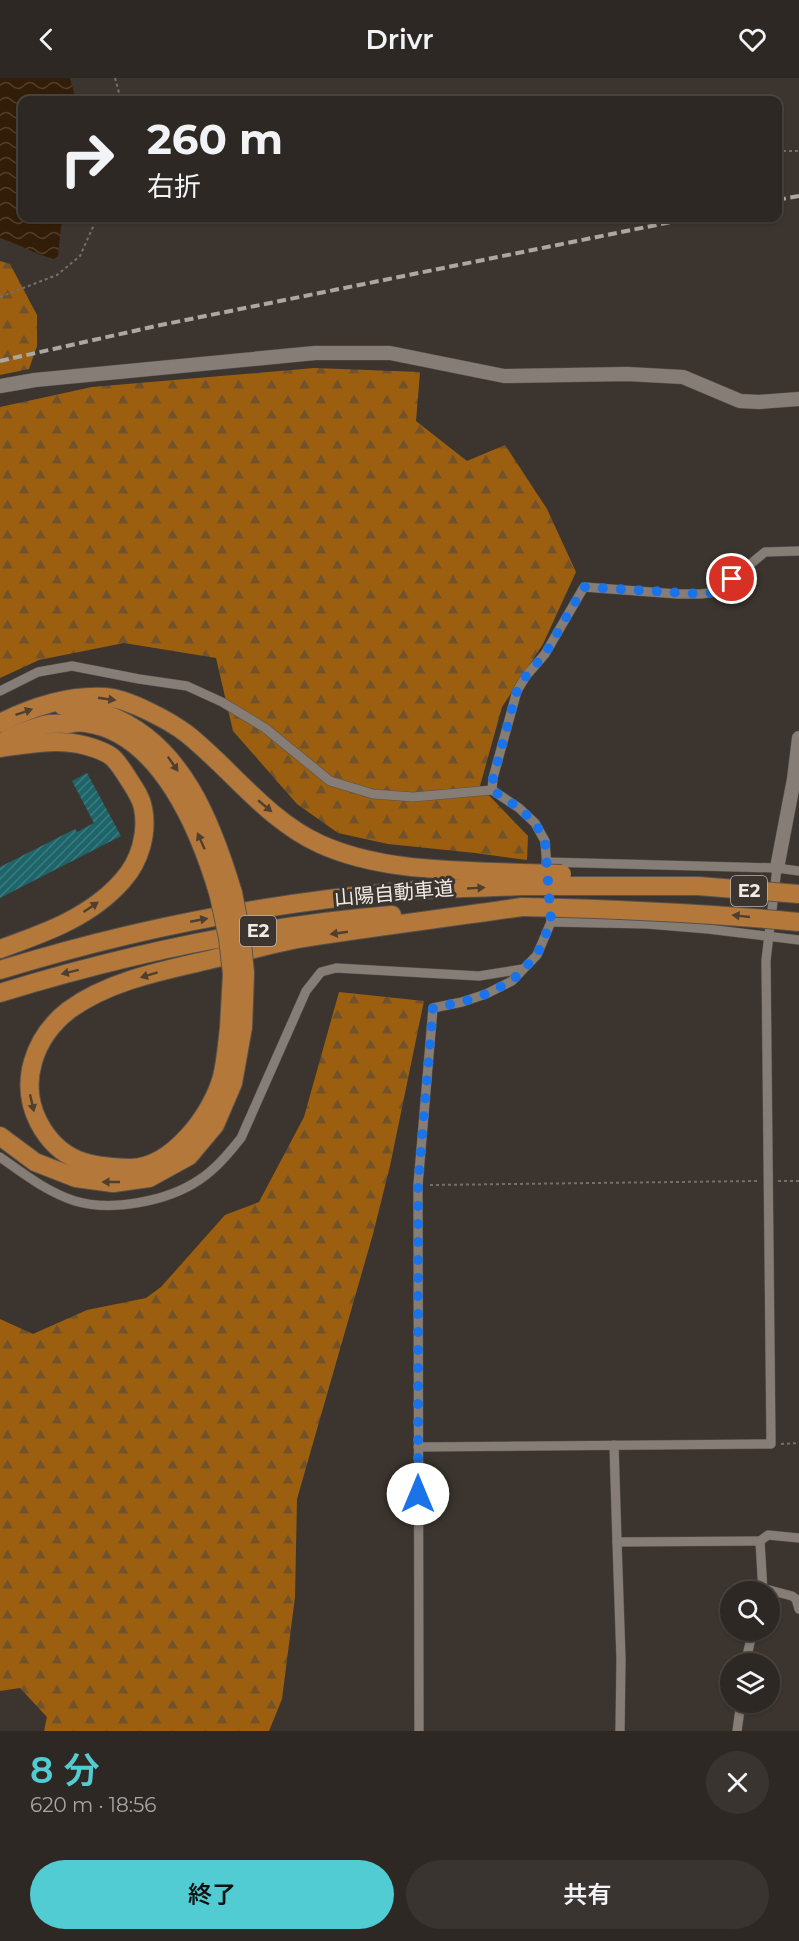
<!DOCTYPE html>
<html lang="ja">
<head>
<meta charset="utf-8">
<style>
	:root { --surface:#2d2823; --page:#393430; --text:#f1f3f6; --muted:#a7a6a6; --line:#484441; --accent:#51ccd3 }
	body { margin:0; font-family:Montserrat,"Noto Sans JP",sans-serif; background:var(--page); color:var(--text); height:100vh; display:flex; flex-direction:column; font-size:22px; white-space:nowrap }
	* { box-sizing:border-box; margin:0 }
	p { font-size:20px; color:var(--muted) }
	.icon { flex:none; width:33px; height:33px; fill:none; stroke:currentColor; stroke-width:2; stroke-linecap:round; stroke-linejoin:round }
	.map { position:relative; height:1653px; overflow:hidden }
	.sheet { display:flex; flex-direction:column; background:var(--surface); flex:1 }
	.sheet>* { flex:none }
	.hud { position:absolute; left:18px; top:18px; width:764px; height:126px; border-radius:12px; box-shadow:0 2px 4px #0004,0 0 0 2px var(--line); background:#2d2823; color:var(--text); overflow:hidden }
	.fabs { position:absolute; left:720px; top:1503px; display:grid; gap:12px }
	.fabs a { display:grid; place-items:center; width:60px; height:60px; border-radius:50%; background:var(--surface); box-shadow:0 2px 4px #0004,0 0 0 2px var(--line); font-size:30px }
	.pin { position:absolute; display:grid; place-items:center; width:51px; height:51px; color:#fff; margin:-26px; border:3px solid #fff; border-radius:50%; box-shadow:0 2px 6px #0007 }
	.me { position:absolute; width:66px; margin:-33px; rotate:0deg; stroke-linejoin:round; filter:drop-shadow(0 0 4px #0008) }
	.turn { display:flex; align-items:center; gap:21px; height:126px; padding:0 30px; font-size:27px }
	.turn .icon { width:78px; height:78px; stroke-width:2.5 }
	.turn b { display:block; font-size:42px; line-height:51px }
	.round { display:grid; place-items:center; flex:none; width:63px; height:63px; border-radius:32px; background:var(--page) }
	.summary { display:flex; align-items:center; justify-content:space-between; height:102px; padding:0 30px }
	h1 { font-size:36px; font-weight:600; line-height:45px; color:var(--accent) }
	.button { display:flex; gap:12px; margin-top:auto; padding:12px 30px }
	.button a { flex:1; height:69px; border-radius:36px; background:var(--accent); color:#111; font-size:24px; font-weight:600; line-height:69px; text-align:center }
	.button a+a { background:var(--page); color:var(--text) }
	header { display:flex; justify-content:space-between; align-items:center; height:78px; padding:0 30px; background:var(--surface); font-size:27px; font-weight:600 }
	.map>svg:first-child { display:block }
	.forest { fill:url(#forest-firs) }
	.water { fill:url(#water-waves) }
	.building { fill:url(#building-hatch) }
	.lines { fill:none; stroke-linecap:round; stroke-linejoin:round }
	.street-casing { stroke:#58524d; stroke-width:10 }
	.secondary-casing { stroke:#58524d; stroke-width:15 }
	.highway-casing { stroke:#58524d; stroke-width:20 }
	.path { stroke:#756f6a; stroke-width:2; stroke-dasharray:3 3; stroke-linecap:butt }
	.street { stroke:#857d76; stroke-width:9 }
	.secondary { stroke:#857d76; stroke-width:14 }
	.highway { stroke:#b4793a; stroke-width:18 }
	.rail { stroke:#ada7a2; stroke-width:4; stroke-dasharray:9 4.5; stroke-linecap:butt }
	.highway-bridge-casing { stroke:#58524d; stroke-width:20; stroke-linecap:butt }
	.highway-bridge { stroke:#b4793a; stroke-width:18 }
	.oneway { fill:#4e3f31 }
	.route { stroke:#1a73e8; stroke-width:10; stroke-dasharray:0 18 }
	.labels { text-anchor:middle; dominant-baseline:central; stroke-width:6; stroke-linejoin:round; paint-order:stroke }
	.shield { fill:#3c352f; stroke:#b9b4af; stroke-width:1.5 }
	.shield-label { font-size:18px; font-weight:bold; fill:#efeae6 }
	.street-label { font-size:20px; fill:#efeae6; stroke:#3c352f }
</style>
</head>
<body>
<header><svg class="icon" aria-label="back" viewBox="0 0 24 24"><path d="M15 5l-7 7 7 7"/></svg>Drivr<svg class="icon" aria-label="heart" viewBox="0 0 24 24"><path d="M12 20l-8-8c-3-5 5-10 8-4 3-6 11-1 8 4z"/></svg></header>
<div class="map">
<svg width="799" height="1653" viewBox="0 0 799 1653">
	<defs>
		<pattern id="forest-firs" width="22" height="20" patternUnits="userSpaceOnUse" patternTransform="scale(1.5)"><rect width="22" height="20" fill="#9b5f0f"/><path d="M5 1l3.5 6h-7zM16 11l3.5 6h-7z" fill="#72522a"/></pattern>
		<pattern id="water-waves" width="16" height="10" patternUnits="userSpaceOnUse" patternTransform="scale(1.5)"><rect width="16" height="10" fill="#321e08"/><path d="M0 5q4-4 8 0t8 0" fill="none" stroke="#503f2c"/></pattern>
		<pattern id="building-hatch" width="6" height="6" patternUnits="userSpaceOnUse" patternTransform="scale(1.5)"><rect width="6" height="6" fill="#1d656a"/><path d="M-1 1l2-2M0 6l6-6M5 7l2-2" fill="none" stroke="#3e7b7f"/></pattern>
	</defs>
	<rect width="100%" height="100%" fill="#3c352f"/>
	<!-- forest -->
	<g class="forest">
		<path d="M0,183L10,186L37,237V268L29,291L0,297Z"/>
		<path d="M314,290L420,294L416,343L467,383L505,367L547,431L576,494L543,566L502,629L480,708L528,758L527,782L475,775L388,766L338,755L297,726L233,653L216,580L124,565L39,582L0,600V329L92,309Z"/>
		<path d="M339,914L424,923L390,1088L373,1156L297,1421L295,1519L282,1621L269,1653H44L47,1639L20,1610L0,1613V1241L33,1256L87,1232L146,1220L161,1209L225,1137L259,1124L304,1039Z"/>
	</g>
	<!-- water -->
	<path class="water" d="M0,0H70L76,22H22V140H62L58,178L54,181C35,176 19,166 0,160Z"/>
	<!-- building -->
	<path class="building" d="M87,695L121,758L0,820V789L75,751L77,754L94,745L72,703Z"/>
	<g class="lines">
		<!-- street casing -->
		<g class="street-casing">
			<g id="street">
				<path d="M0,613L38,594L72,588L139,601L187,608L222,624L265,650L330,703L373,716L413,719L492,712L519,730L535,745L545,763L551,844L537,877L512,903L486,916L462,924L433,930L418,1107L419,1653"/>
				<path d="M492,712L493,700L517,613L526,598L545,576L584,509L677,516H701L716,514L765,474L799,473"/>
				<path d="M546,784L777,790L799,793"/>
				<path d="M551,844L647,846L708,851L799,862"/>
				<path d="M0,1079C24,1096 47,1114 75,1123C112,1134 168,1123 199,1102C216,1091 229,1075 241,1060L306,913L321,894L336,890L479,898L523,891"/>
				<path d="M614,1367L617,1464L760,1463"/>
				<path d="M418,1369L771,1366L766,882L777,790"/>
				<path d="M617,1464L621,1581L620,1653"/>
				<path d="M762,1510L792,1518L796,1521L799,1531"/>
				<path d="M763,1514L760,1463L768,1457L799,1460"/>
				<path d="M745,1586L753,1552"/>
				<path d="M737,1653L741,1624"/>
			</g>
		</g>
		<!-- secondary casing -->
		<g class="secondary-casing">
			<g id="secondary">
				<path d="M0,308L35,302L315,275H390L504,298L627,296L683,299L740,323L759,324L799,321"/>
				<path d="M777,790L794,701L799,660"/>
			</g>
		</g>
		<!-- highway casing -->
		<g class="highway-casing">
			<g id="highway">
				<path d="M63,628C77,631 94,632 108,637C182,665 212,745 233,815"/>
				<path d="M0,645C32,629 69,617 105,619C127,620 170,643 187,656C232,692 267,742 320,766C382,794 456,792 522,795"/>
				<path d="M2,664C15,657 30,651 44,647C52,645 60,646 67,646C73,645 80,644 86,645C161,655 201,756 219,818"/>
				<path d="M0,670C28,666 59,660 87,668C94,670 106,674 112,679C117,683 122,691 126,697C132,707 141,718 143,730C148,755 140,783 123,802C91,839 45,855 0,871"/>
				<path d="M0,892C132,851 266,825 404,813C443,810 483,810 522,808"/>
				<path d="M0,915C127,876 258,848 392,837"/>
				<path d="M229,950C227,966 226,983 222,999C212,1036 172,1090 130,1090C90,1089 60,1084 39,1045C18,1005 34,959 69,932C109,903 161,893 209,882C238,875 268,867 297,861C372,849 447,840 522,829"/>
				<path d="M0,1058L35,1084L76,1100L113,1105L149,1100L189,1078L215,1047L233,1005L243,949"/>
			</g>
		</g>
		<!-- path -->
		<g class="path">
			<path d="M115,0L121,22"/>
			<path d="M777,73H799"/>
			<path d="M0,219L57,197L80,178L97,140"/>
			<path d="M778,1103H799"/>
			<path d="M430,1107L757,1103"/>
			<path d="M781,1366L799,1365"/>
		</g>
		<!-- street -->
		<use href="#street" class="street"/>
		<!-- secondary -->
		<use href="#secondary" class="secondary"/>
		<!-- highway -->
		<use href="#highway" class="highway"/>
		<!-- rail -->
		<g class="rail">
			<path d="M777,122L799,118"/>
			<path d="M0,283L156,248L691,140"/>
		</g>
		<!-- highway-bridge casing -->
		<g class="highway-bridge-casing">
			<g id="highway-bridge">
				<path d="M522,795L562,796"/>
				<path d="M522,808H698L799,816"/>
				<path d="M233,815L241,856L245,895L243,949"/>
				<path d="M219,818L228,860L232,896L229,950"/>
				<path d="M522,829C615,831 707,835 799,844"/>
			</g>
		</g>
		<!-- highway-bridge -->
		<use href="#highway-bridge" class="highway-bridge"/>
	</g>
	<!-- one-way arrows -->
	<defs><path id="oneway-solid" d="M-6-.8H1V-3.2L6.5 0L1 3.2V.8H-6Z" transform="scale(1.5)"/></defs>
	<g class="oneway">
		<use href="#oneway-solid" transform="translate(107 621) rotate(8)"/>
		<use href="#oneway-solid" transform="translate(24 634) rotate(-19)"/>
		<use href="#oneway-solid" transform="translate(173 686) rotate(55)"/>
		<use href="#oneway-solid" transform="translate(265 728) rotate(40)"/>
		<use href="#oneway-solid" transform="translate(201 763) rotate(-114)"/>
		<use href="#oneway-solid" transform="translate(476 810) rotate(-3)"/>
		<use href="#oneway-solid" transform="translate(91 829) rotate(-34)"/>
		<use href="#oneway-solid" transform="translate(741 838) rotate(-174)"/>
		<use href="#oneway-solid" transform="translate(199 842) rotate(-11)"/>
		<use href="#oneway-solid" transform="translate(339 855) rotate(172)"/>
		<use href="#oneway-solid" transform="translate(70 894) rotate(166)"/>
		<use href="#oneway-solid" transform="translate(149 897) rotate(163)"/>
		<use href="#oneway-solid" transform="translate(32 1025) rotate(77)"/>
		<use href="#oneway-solid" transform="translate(111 1104) rotate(-180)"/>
	</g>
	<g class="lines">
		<!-- route -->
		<path class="route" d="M418,1416V1107L433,930L462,924L486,916L512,903L537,877L551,844L545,763L535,745L519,730L492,712L493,700L517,613L526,598L545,576L584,509L701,516L716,514L732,501"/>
	</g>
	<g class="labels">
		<!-- shield labels -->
		<g class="shield">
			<rect x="731" y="798" width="36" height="30" rx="4.5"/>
			<rect x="240" y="838" width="36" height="30" rx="4.5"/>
		</g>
		<g class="shield-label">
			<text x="749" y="813">E2</text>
			<text x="258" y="853">E2</text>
		</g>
		<!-- street labels -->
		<g class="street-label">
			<text transform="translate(394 815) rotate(-5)">山陽自動車道</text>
		</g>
	</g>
</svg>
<div class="fabs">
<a><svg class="icon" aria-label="search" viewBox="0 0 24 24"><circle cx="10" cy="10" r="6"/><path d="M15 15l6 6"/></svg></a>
<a><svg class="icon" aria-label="layers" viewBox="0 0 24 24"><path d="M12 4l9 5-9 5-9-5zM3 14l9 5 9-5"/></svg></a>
</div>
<div class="pin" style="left:732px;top:501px;background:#d93025"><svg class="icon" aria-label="arrive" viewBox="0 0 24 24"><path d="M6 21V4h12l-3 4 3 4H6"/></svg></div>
<svg class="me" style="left:418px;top:1416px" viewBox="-20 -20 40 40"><circle r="19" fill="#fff"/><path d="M0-13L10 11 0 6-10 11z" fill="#1a73e8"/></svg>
<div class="hud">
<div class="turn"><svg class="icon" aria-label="right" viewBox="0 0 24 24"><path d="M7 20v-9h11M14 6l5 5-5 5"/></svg><div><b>260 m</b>右折</div></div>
</div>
</div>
<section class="sheet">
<div class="summary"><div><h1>8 分</h1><p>620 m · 18:56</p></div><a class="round"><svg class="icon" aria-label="close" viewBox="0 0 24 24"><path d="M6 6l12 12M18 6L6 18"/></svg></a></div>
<div class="button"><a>終了</a><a>共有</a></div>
</section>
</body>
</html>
